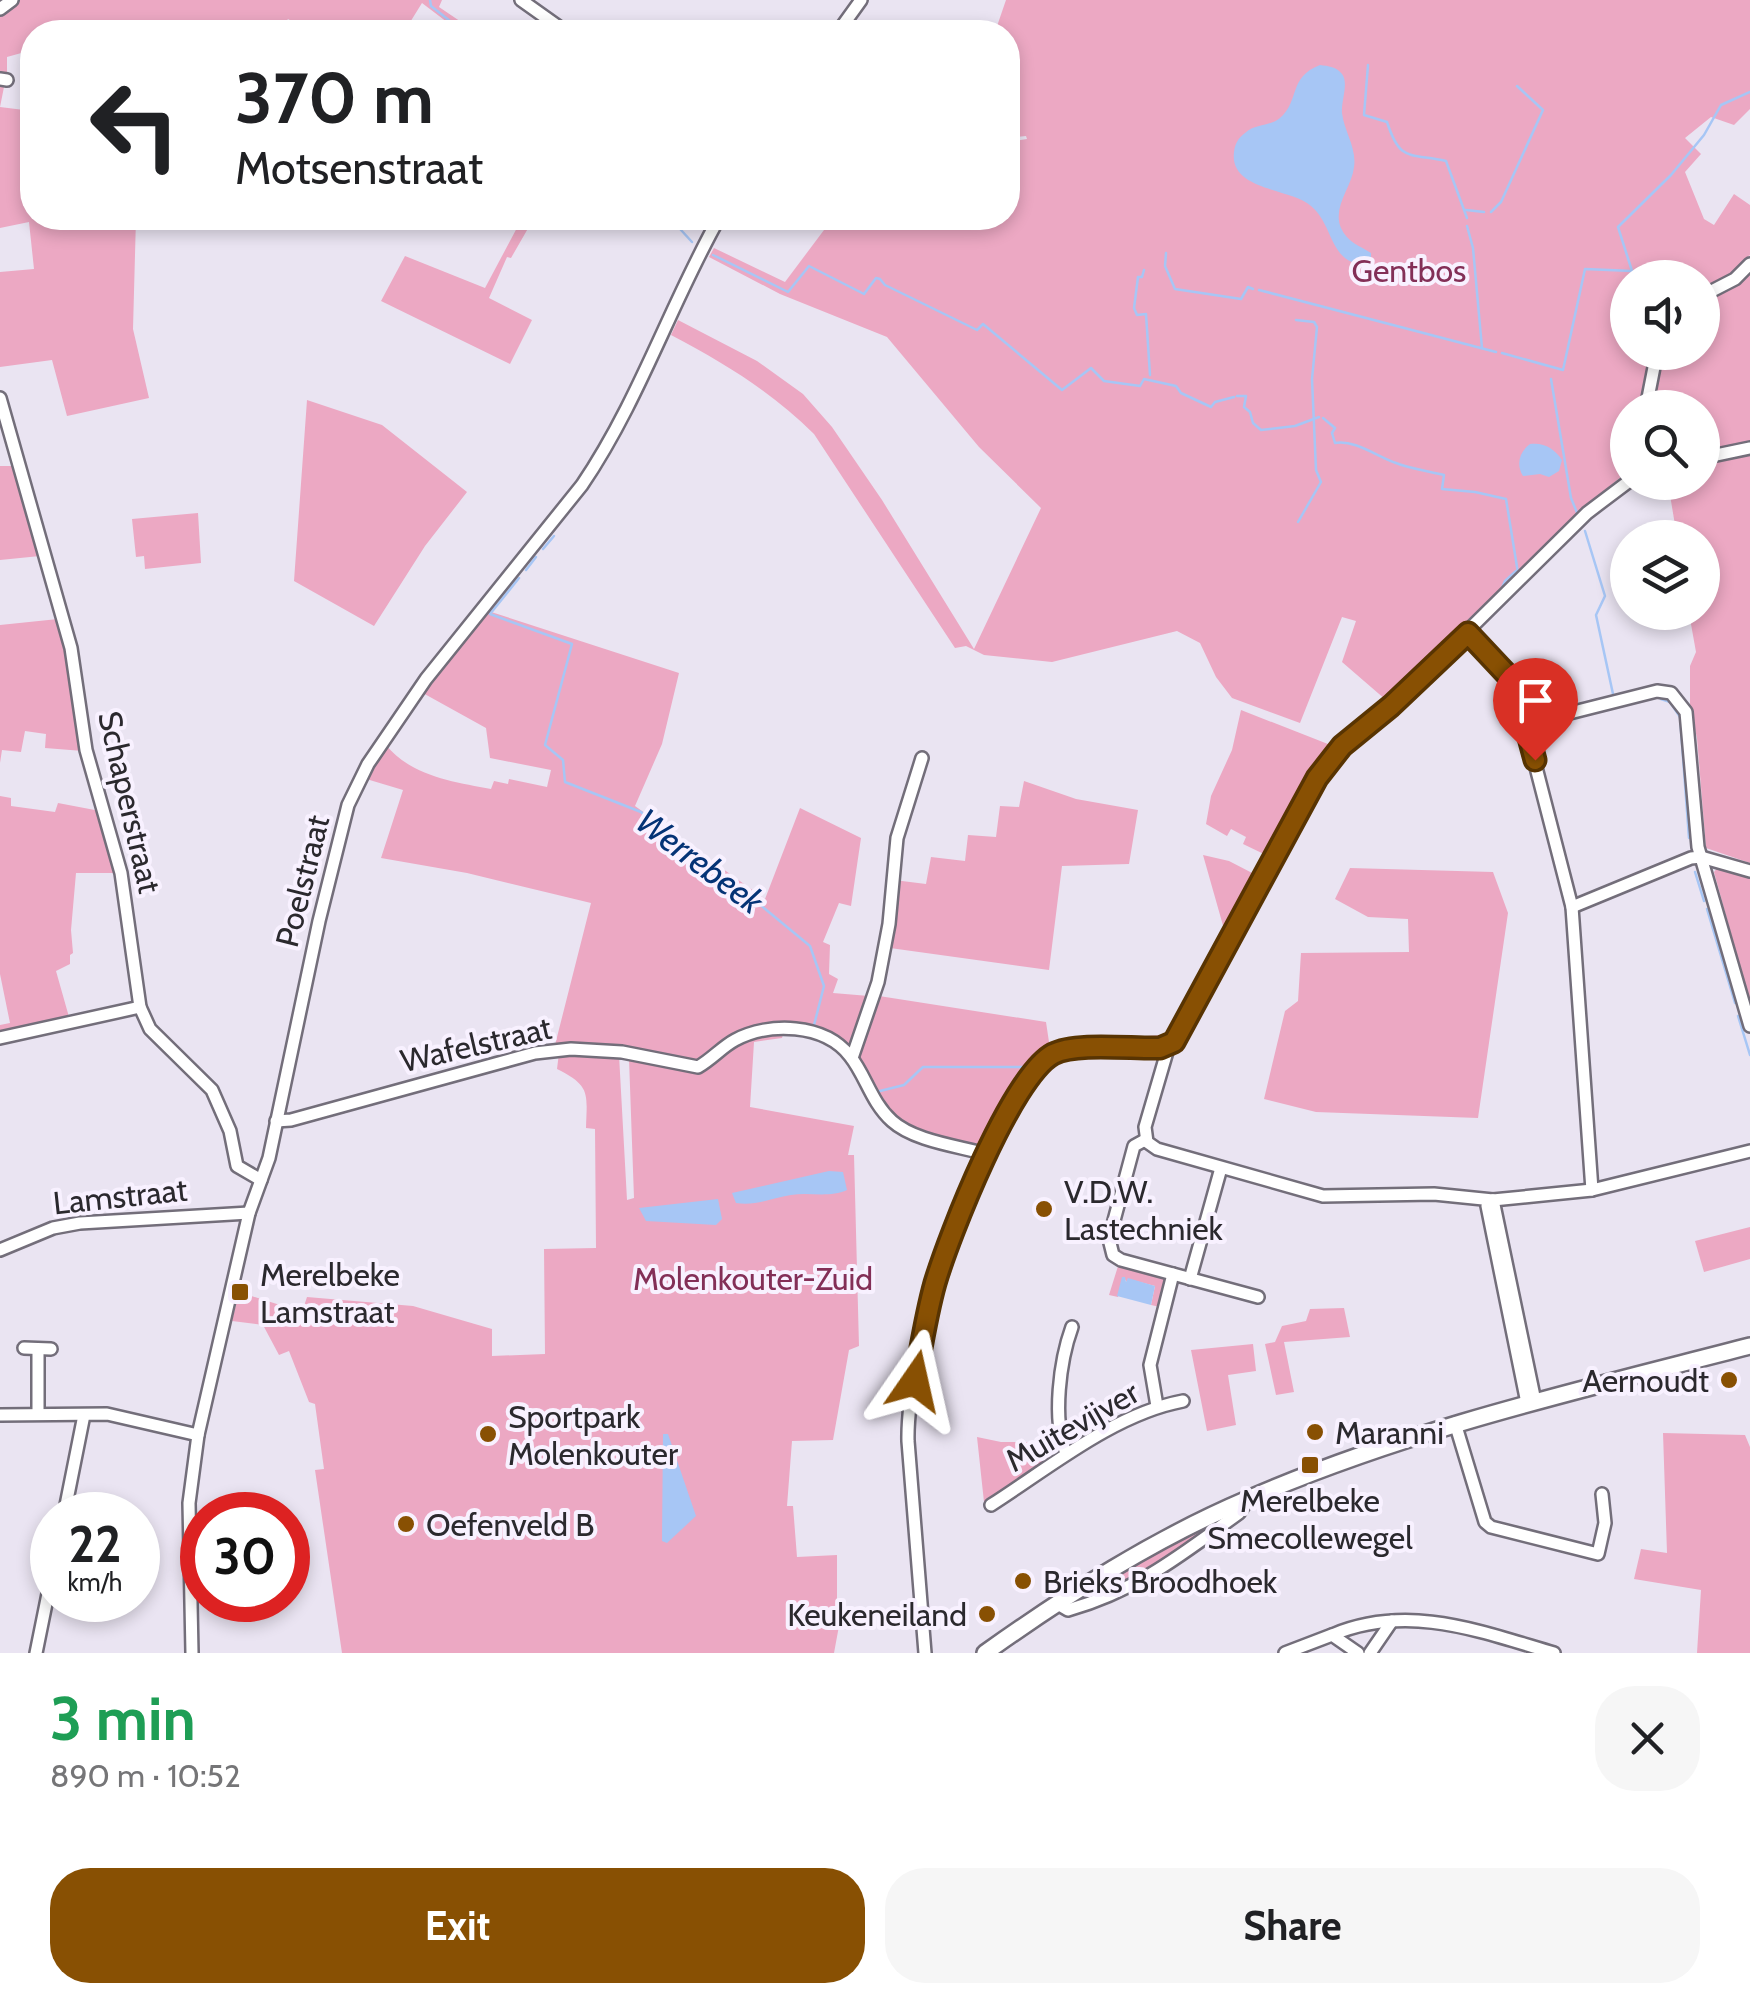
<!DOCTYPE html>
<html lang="en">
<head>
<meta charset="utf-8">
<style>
	:root { --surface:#fff; --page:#f6f6f6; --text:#202124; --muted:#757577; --accent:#885003 }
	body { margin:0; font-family:Cabin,sans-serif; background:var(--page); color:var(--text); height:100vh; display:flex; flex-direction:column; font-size:38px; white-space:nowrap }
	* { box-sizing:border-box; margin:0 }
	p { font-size:32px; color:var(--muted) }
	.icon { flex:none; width:55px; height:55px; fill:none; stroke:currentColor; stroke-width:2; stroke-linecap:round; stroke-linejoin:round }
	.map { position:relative; height:1653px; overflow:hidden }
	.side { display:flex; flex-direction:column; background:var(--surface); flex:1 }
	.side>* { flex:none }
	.hud { position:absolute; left:20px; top:20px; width:1000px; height:210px; border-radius:40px; box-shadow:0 5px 15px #0003; background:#fff; color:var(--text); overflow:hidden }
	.fabs { position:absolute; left:1610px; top:260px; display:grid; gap:20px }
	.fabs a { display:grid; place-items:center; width:110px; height:110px; border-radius:50%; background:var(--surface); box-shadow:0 5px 15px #0003; font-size:50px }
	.speed { position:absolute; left:30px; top:1492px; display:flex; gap:20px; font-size:50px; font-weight:700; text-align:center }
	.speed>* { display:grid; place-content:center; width:130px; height:130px; border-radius:50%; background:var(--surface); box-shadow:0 5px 15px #0003; line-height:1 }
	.speed small { font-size:25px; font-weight:400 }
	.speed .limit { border:15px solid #d22; background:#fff; color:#111 }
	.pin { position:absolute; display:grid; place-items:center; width:85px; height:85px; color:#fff; margin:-102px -42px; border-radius:50% 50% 50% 0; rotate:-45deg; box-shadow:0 0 10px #0007 }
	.pin .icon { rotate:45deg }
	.me { position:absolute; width:110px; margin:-55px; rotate:11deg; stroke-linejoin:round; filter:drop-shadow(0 0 8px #0008) }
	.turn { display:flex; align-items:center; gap:35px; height:210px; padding:0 50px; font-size:45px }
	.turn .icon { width:130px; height:130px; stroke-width:2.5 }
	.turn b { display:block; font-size:70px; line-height:85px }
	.round { display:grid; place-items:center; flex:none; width:105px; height:105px; border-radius:40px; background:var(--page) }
	.overview { display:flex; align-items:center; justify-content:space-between; height:170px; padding:0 50px }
	h1 { font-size:60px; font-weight:700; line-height:75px; color:#1e9e55 }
	.action { display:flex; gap:20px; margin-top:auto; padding:20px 50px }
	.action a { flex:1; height:115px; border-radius:40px; background:var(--accent); color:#fff; font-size:40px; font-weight:700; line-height:115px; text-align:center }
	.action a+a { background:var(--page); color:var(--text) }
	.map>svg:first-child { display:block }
	.green { fill:#eca8c3 }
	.water { fill:#a7c6f5 }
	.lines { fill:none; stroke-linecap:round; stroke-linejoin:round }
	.stream { stroke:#a7c6f5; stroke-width:2.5 }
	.minor-casing { stroke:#736e7a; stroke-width:16 }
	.major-casing { stroke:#736e7a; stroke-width:20 }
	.minor { stroke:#fff; stroke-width:11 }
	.major { stroke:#fff; stroke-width:15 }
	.route-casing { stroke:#583402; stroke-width:25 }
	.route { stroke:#885003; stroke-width:18 }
	.poi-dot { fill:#885003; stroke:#f8f1ff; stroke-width:4 }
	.labels { text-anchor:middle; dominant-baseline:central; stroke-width:8; stroke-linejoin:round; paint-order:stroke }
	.park-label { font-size:32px; fill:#832f57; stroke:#f8f1ff }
	.street-label { font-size:32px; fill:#2b292e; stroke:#f8f1ff }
	.poi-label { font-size:32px; fill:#2b292e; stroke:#f8f1ff; text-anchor:start }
	.water-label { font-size:35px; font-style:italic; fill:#043376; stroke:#f8f1ff }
</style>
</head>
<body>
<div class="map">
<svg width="1750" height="1653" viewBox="0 0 1750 1653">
	<rect width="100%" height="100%" fill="#eae4f2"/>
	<!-- green -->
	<g class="green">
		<path d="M0,0H442L439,7L476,32H460L422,3L404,32H310L288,19L279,32H32V50L7,57V76H0Z"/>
		<path d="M1006,0H1750V109L1734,125L1711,117L1685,138L1701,154L1685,172L1704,219L1714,225L1734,194L1750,205V255L1725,279L1703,290L1702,278H1628V352H1702L1703,297L1750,268V442L1703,452L1702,408H1628L1627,472C1541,541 1468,626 1386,700L1342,662L1356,621L1342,617L1300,723L1232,698L1216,677L1200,643L1177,631L1052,662L984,655L966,646L955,648L814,434C770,391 726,364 671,335L678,320L757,361L803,394L832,427L882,500L974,649L1041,508L979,447L887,337L780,294L709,257L714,248L785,282L833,218H1008V142L1027,139L1026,136L1008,138V32H995Z"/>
		<path d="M0,82H5L0,107L32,111V218H136L133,329L149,398L67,416L52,360L0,367V272L34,269L29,222L0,228Z"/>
		<path d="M506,218H534L511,258L507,257L489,298L532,320L510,364L381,301L405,256L485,288L519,224Z"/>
		<path d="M307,400L382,425L467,492L425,546L374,626L294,581Z"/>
		<path d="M1750,453V863L1706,848L1697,738L1690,707V666L1696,652L1689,613L1702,612V538L1677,537L1668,483L1702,482L1703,463Z"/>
		<path d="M0,466H14L40,556L0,560Z"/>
		<path d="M198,513L201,563L145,569L144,556L136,557L132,519Z"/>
		<path d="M485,610L679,673L662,744L635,806L765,899L800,808L861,838L851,906L839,903L823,942L830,945L829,974L838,979L833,993L869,996L851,1045L802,1028L730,1038C717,1044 711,1057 696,1062L599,1045H555L591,903L467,873L381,858L403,790L363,778L386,745C411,776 454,782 491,789L494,781L508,784L509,779L547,787L551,770L490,758L486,728L421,692Z"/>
		<path d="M58,619L68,654L83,751L45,748L46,734L25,731L21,752L2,750L0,763V625Z"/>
		<path d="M1241,710L1333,746L1306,786L1268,856L1243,844L1246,837L1231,829L1227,836L1206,824L1211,796L1232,750Z"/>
		<path d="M1024,781L1076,799L1138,810L1129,864L1062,866L1049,970L890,948L894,880L926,884L931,857L965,861L968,835L996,837L1000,806L1019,807Z"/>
		<path d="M0,796L11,798V806L55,812L58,803L100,811L117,873H76L71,930L73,953L70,955V964L56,971L69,1017L0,1033V1025L10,1023L0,974Z"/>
		<path d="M1203,855L1229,861L1258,876L1171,1038L1160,1042L1063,1045C1023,1059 1005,1110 985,1144L981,1145C968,1144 955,1139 942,1136C891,1121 878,1107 860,1057L879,996L1046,1022L1049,1042L1164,1035L1172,1026L1224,929Z"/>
		<path d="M1718,867L1750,878V1003L1714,872Z"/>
		<path d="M1350,868L1493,872L1508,913L1478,1118L1316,1112L1264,1099L1285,1011L1298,1001L1301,953L1409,952L1408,919L1368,917L1335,899Z"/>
		<path d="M783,1034L782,1038L754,1042L750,1107L854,1126L848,1155H854L859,1346L849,1350L833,1440L792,1441L787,1506H793L797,1557L837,1555V1613L841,1615L834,1653H342L315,1470L324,1469L315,1404L309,1402L289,1351L279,1355L263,1325L232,1321L239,1292L302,1312L307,1297L413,1306L492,1329V1356L545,1354L544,1249L596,1248L595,1129L586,1128C587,1093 591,1086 557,1069L559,1053L619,1055L627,1200L634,1198L629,1059L685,1070L752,1037Z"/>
		<path d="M1750,1227V1259L1704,1272L1695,1241Z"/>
		<path d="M1119,1263L1163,1276L1167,1282L1160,1307L1151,1305L1155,1286L1128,1279L1127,1282L1123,1277L1118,1297L1109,1295Z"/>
		<path d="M1344,1308L1350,1337L1284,1342L1294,1392L1276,1395L1265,1344L1275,1342L1282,1326L1306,1321L1310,1309Z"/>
		<path d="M1253,1344L1256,1371L1228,1375L1236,1425L1207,1431L1191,1350Z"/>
		<path d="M1663,1433L1745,1435L1750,1447V1653H1697L1701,1590L1634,1579L1641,1549L1667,1553Z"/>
		<path d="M977,1437L1001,1442H1055V1454L984,1502Z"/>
		<path d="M1215,1521L1218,1523L1137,1581L1073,1605L1071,1599L1140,1557Z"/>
	</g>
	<!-- water -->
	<g class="water">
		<path d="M1320,65C1328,66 1337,67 1342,74C1349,83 1341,101 1342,113C1344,131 1357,148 1354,167C1352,187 1332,207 1341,228C1347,242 1360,246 1371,253V262L1365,265C1329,263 1334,225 1311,206C1291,188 1229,191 1234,152C1235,144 1238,138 1245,133C1256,123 1269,127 1280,118C1300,101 1288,77 1320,65Z"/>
		<path d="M1530,444C1544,442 1555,449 1562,460L1559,471L1549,477L1540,474L1523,476C1516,465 1519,452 1530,444Z"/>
		<path d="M829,1171L843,1172L847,1190C830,1198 809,1192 791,1195C771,1198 757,1206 736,1203L732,1193Z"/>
		<path d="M718,1199L722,1219L716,1225L646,1221L639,1208Z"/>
		<path d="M1122,1277H1125L1126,1282L1128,1278L1155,1286L1151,1305L1117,1296Z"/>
		<path d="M663,1434H668L696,1516L667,1543L662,1541Z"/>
	</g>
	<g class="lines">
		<!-- stream -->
		<g class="stream">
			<path d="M430,0L431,6L464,32"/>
			<path d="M1368,65L1364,115L1387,122C1400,162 1408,153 1446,161L1467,218"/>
			<path d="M1466,210L1484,212"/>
			<path d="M1491,212L1501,202L1543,110L1517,86"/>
			<path d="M670,218L692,242"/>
			<path d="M1467,226L1473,248L1482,348"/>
			<path d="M1166,253L1165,266L1175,289L1241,299L1248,287L1253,289"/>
			<path d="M713,255L788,292L809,266L864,294L876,278L880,279L885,285L977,330L983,324L1062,390L1091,368L1104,381L1140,386L1144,379L1176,386L1181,393L1211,407L1215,402L1234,397"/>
			<path d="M1144,270L1142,277H1138L1134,308L1137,315L1146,314L1150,375"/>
			<path d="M1259,290L1496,352"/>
			<path d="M1296,320L1314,322L1317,327L1312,379L1316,470L1321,482L1298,522"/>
			<path d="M1502,353L1563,370L1585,269L1632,271L1618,227L1671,175L1704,135L1721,105L1750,92"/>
			<path d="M1551,379L1571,498L1578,515"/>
			<path d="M1237,396H1246L1244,407L1250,412L1253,423L1261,430L1295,426L1319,417"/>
			<path d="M1323,418L1335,428L1332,433L1335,443C1354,439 1378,457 1396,463C1411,469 1429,471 1444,475L1442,489L1475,492L1506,499L1518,573"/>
			<path d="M1585,531L1605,596L1596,615L1613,694"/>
			<path d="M543,549L554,536"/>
			<path d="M526,570L536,557"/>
			<path d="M519,578L490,614L572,644L545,745L563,760L565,782L641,812L682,850L758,903L810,946L824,986L813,1029"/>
			<path d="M1500,592L1505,581L1516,571"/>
			<path d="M1397,691L1428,662"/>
			<path d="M1661,699L1670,702L1680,717L1689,838"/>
			<path d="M1290,812L1327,754"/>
			<path d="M1695,872L1704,901"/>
			<path d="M1707,909L1735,1003"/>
			<path d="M1738,1016L1750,1055"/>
			<path d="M1122,1042L1159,1041L1172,1034"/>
			<path d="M876,1092L904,1085L923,1067H1027"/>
		</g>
		<!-- minor casing -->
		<g class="minor-casing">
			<g id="minor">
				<path d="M521,0L566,32"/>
				<path d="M0,9L12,0"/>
				<path d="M838,32L861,0"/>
				<path d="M0,79L7,80"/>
				<path d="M1702,296L1735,279L1750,264"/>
				<path d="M0,398L71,648L86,750L121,873L140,1007L150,1029L212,1090L230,1131L237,1166L261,1180"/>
				<path d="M1646,408L1657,352"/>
				<path d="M1702,458L1750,448"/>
				<path d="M1468,633L1514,682L1572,907L1592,1190"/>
				<path d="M1526,724L1657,691L1671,693L1686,712L1698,847L1750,1026"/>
				<path d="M1572,907L1691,858L1701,857L1750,871"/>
				<path d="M0,1038L140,1007"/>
				<path d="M1169,1045L1145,1127L1147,1142L1157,1149L1323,1196L1434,1194L1493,1200L1592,1190L1750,1151"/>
				<path d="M852,1058L878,982L889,924L897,838L922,758"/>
				<path d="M276,1121L291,1120L535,1053L571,1049L622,1052L698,1067C712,1059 722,1047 735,1040C769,1022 824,1023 850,1056C866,1076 871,1102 892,1121C914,1141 958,1146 986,1154"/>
				<path d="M1145,1140L1134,1146L1109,1239L1113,1255L1121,1260L1258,1297"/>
				<path d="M1493,1200L1487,1206L1527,1403"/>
				<path d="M1493,1200L1535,1401"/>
				<path d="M0,1250L53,1228L80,1223L249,1213"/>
				<path d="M1190,1279L1221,1168"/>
				<path d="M24,1348L51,1349"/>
				<path d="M38,1349V1414"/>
				<path d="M1157,1406L1150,1365L1173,1274"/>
				<path d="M0,1415L107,1414L198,1435"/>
				<path d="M1455,1423L1485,1522L1491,1527L1598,1554L1605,1523L1602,1494"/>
				<path d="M1066,1453C1052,1419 1060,1360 1072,1327"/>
				<path d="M991,1505C1049,1468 1114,1414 1183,1401"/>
				<path d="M64,1515L84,1415"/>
				<path d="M1056,1603L1068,1610C1138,1590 1181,1555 1239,1513L1249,1498"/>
				<path d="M1332,1635C1408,1603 1479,1631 1554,1653"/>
				<path d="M36,1653L52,1574"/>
				<path d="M192,1653L189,1503L198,1435L249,1213L269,1158L319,921L348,805L368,764L426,679L582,485C639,401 670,305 719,218"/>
				<path d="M925,1653L908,1441C907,1399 924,1317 937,1276C952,1229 1012,1077 1053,1054C1077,1042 1132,1050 1160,1048L1174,1042L1304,801L1334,755L1420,678L1587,513L1628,482"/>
				<path d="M1285,1653L1332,1635L1358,1653"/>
				<path d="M1370,1653L1392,1621"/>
			</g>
		</g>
		<!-- major casing -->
		<g class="major-casing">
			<path id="major" d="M985,1653C1068,1594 1154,1539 1248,1499C1409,1429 1580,1390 1750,1346"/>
		</g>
		<!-- minor -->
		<use href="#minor" class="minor"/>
		<!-- major -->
		<use href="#major" class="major"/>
	</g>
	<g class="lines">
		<!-- route casing -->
		<g class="route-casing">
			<path id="route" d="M915,1381C921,1349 926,1315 935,1283C949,1236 1011,1077 1053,1054C1076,1042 1132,1049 1160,1048L1174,1042L1317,778L1342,746L1391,706L1468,633L1514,682L1535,760"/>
		</g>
		<!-- route -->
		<use href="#route" class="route"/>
	</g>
	<!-- markers -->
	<g class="poi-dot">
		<circle cx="1044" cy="1209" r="10"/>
		<rect x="230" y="1282" width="20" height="20" rx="5"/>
		<circle cx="1729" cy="1380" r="10"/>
		<circle cx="1315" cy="1432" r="10"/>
		<circle cx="488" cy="1434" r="10"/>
		<rect x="1300" y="1455" width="20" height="20" rx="5"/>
		<circle cx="406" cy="1524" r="10"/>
		<circle cx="1023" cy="1581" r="10"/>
		<circle cx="987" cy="1614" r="10"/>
	</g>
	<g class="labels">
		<!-- park labels -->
		<g class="park-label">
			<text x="1409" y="270">Gentbos</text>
			<text x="753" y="1278">Molenkouter-Zuid</text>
		</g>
		<!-- street labels -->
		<g class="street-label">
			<text transform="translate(130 802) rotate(77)">Schaperstraat</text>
			<text transform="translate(302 881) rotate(-76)">Poelstraat</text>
			<text transform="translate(476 1044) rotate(-13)">Wafelstraat</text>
			<text transform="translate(120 1196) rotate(-6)">Lamstraat</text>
			<text transform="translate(1072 1426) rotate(-30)">Muitevijver</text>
		</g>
		<!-- poi labels -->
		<g class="poi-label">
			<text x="1064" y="1191">V.D.W.<tspan x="1064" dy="37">Lastechniek</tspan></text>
			<text x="260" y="1274">Merelbeke<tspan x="260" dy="37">Lamstraat</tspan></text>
			<text x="1709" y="1380" text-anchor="end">Aernoudt</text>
			<text x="508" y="1416">Sportpark<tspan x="508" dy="37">Molenkouter</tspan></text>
			<text x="1335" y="1432">Maranni</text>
			<text x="1310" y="1500" text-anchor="middle">Merelbeke<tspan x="1310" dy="37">Smecollewegel</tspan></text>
			<text x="426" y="1524">Oefenveld B</text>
			<text x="1043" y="1581">Brieks Broodhoek</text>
			<text x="967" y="1614" text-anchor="end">Keukeneiland</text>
		</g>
		<!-- water labels -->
		<g class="water-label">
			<text transform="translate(700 861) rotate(37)">Werrebeek</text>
		</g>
	</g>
</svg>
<div class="fabs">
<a><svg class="icon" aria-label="sound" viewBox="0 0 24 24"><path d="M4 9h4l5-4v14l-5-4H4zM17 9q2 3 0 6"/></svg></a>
<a><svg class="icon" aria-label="search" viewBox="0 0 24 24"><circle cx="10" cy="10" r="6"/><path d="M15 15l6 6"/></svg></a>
<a><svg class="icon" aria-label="layers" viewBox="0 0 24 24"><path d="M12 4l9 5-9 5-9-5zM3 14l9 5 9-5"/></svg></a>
</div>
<div class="speed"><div>22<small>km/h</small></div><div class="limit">30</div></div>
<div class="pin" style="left:1535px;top:760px;background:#d93025"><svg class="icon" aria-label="arrive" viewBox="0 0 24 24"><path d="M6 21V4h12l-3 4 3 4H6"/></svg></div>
<svg class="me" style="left:915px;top:1381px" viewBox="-20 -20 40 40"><path d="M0-17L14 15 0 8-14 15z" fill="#885003" stroke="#fff" stroke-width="4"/></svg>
<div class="hud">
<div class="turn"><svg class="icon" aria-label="left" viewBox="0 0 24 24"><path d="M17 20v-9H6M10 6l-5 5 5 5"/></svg><div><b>370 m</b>Motsenstraat</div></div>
</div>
</div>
<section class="side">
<div class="overview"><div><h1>3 min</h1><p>890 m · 10:52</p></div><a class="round"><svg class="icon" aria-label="close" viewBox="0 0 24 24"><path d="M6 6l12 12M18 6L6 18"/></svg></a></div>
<div class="action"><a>Exit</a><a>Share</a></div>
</section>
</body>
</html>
